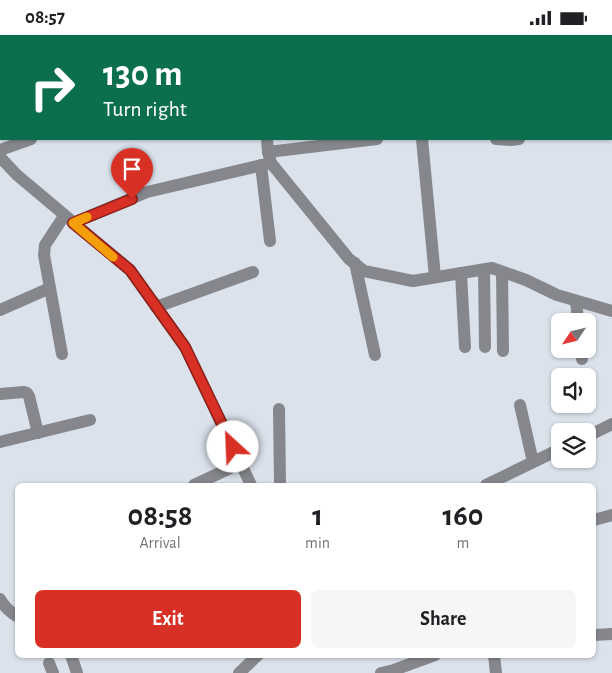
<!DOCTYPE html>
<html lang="en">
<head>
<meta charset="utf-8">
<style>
	:root { --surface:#fff; --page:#f6f6f6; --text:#202124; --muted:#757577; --accent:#d93025 }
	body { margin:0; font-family:"Alegreya Sans",sans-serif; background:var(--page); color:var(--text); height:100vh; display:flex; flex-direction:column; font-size:19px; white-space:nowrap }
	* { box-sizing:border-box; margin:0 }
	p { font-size:16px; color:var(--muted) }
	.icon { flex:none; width:28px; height:28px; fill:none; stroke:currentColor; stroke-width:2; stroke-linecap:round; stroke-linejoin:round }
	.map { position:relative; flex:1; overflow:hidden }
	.drawer { position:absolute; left:15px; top:448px; width:581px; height:175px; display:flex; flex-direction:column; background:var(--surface); border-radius:8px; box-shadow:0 1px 4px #0004 }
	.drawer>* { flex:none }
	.banner { position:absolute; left:0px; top:0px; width:612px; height:105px; box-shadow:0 1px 4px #0004; background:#0b6e4f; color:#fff; overflow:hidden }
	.needle { width:32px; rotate:235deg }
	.controls { position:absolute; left:551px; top:278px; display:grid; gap:10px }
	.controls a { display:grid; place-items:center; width:45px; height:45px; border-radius:8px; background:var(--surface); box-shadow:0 1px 4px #0004; font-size:25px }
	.pin { position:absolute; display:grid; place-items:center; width:42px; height:42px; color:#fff; margin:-51px -21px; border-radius:50% 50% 50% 0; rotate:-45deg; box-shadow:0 0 5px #0007 }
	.pin .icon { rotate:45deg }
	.me { position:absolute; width:55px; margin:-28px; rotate:335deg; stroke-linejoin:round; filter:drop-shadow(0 0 4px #0008) }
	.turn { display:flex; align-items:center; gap:18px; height:105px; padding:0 20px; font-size:22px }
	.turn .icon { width:65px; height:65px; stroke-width:2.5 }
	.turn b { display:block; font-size:35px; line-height:42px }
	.eta { display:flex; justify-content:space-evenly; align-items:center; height:85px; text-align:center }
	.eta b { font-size:30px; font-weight:600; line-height:35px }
	.button { display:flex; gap:10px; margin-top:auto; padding:10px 20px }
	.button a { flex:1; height:58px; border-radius:8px; background:var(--accent); color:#fff; font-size:20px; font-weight:600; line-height:58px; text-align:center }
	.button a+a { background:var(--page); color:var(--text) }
	.status { display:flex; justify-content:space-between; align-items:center; height:35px; padding:0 25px; background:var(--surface); direction:ltr }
	.status svg { height:14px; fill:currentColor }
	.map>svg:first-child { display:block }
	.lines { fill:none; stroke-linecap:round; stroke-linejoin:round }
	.minor { stroke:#85878c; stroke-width:12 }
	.route-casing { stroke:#8d1f18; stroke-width:12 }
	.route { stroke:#d93025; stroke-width:9 }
	.slow { stroke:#f59e0b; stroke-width:9 }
</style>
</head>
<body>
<div class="status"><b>08:57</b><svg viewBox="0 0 49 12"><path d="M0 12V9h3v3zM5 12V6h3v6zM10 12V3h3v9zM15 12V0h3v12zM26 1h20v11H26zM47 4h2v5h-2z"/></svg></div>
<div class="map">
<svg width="612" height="638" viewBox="0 0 612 638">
	<rect width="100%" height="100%" fill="#dbe2ec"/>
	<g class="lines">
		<!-- minor -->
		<g class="minor">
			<path d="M256,0V1"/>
			<path d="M380,0V1"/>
			<path d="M427,0V1"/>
			<path d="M59,1L64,0"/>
			<path d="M0,18H1"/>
			<path d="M0,81H1"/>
			<path d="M267,104L268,117L271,128L349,224L364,236L413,246L492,233L526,245L557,260L612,276"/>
			<path d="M422,104L435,242"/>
			<path d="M496,104L511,105L519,104"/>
			<path d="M0,115L31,104"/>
			<path d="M268,117L377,104"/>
			<path d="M0,122L17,140L130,235L185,312L251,450"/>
			<path d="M261,130L270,206"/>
			<path d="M73,188L147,157L271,128"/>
			<path d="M355,228L375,320"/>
			<path d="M484,235L485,312"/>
			<path d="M502,237L503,316"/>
			<path d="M461,238L465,312"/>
			<path d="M576,266L578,286"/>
			<path d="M156,272L253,237"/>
			<path d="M0,275L50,253"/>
			<path d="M581,314L582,324"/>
			<path d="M62,319L44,220L45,210L64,181"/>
			<path d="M0,359L24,357L27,358L29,361L38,398"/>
			<path d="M520,370L533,427"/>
			<path d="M279,374L280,450"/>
			<path d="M588,401L612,389"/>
			<path d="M0,407L90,385"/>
			<path d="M194,450L241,428"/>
			<path d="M486,450L560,414"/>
			<path d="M594,485L612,480"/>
			<path d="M0,564C4,572 10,577 18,582"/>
			<path d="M594,600L612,599"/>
			<path d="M71,620L77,638"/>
			<path d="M494,620L496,638"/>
			<path d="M49,628L53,638"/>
			<path d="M239,638L258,620"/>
			<path d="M381,638L394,635L435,620"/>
		</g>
	</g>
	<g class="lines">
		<!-- route casing -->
		<g class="route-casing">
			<path id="route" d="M132,164L73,188L130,235L185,312L233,412"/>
		</g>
		<!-- route -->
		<use href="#route" class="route"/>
		<!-- slow -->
		<path class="slow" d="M87,182L73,188L113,222"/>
	</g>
</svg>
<div class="controls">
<a><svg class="needle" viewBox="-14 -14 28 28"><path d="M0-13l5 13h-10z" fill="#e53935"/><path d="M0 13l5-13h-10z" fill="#757577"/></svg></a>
<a><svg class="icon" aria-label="sound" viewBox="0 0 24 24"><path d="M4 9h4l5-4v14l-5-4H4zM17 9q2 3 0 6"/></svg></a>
<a><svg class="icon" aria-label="layers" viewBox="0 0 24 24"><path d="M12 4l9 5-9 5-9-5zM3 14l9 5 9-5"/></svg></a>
</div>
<div class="pin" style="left:132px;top:164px;background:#d93025"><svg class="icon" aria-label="arrive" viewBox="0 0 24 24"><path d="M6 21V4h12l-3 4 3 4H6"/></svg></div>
<svg class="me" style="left:233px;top:412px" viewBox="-20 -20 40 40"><circle r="19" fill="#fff"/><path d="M0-13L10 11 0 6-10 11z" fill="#d93025"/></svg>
<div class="banner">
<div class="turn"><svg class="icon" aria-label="right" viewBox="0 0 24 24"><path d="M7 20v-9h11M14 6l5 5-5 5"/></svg><div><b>130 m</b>Turn right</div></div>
</div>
<section class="drawer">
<div class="eta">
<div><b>08:58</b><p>Arrival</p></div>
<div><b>1</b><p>min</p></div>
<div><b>160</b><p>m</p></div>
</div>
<div class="button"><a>Exit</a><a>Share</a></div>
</section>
</div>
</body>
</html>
